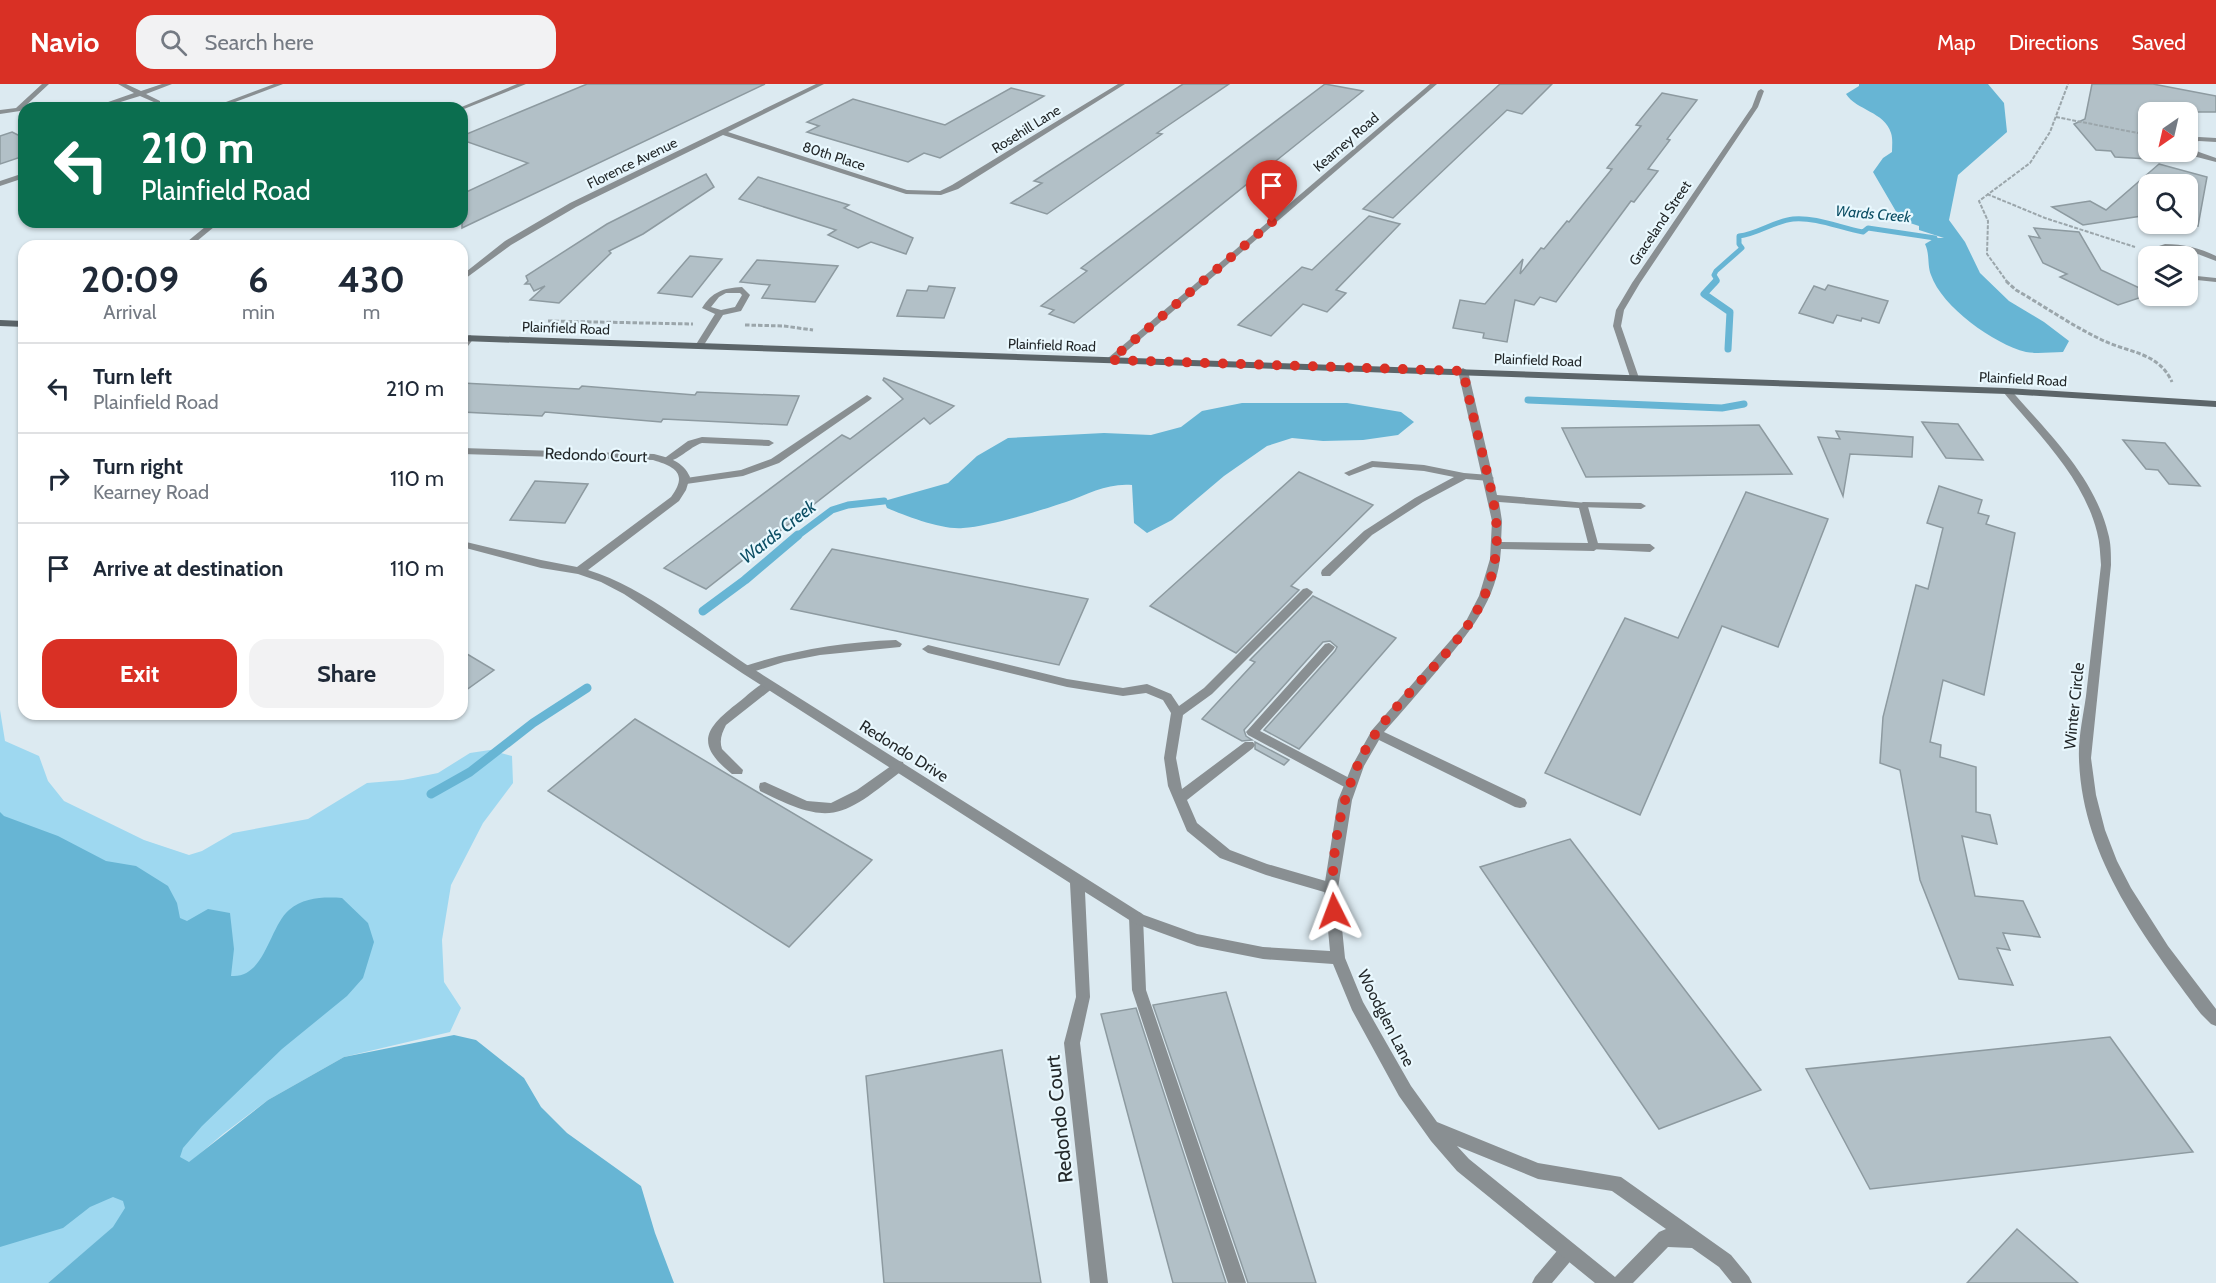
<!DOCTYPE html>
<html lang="en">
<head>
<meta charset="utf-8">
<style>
	:root { --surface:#fff; --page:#f2f2f3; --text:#1f2937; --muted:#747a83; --line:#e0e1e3; --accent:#d93025 }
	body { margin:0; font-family:Cabin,sans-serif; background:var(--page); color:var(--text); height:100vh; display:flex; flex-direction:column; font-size:22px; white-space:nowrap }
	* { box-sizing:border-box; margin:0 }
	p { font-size:20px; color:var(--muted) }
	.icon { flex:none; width:33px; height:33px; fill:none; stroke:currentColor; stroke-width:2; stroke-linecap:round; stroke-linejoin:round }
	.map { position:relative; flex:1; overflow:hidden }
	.details { position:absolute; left:18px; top:156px; width:450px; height:480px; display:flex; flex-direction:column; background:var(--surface); border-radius:18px; box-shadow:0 2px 4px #0004 }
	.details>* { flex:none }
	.banner { position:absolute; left:18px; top:18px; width:450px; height:126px; border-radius:18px; box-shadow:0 2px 4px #0004; background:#0b6e4f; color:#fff; overflow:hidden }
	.needle { width:39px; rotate:214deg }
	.tools { position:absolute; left:2138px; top:18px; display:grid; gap:12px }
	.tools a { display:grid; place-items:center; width:60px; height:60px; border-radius:12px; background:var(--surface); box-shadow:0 2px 4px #0004; font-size:30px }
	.pin { position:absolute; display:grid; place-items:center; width:51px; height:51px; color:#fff; margin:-62px -26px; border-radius:50% 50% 50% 0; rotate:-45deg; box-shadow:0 0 6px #0007 }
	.pin .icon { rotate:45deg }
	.me { position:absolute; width:66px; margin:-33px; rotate:357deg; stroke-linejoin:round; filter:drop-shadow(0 0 4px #0008) }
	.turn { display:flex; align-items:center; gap:21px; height:126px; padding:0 24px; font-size:27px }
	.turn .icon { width:78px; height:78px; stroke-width:2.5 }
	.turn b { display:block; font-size:42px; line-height:51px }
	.eta { display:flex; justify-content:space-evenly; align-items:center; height:102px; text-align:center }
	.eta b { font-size:36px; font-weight:700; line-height:42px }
	.action { display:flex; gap:12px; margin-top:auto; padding:12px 24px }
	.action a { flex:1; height:69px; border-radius:18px; background:var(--accent); color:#fff; font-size:24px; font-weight:700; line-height:69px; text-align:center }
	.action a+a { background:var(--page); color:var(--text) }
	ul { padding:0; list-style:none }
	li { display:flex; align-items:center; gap:18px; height:90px; padding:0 24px; border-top:2px solid var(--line) }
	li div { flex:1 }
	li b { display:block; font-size:22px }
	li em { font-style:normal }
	header { display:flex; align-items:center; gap:36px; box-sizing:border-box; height:84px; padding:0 30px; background:var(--accent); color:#fff }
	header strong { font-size:28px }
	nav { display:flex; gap:33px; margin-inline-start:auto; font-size:21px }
	.search { width:420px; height:54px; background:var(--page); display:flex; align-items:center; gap:15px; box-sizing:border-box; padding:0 21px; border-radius:18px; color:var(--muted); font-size:22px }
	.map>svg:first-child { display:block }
	.green { fill:#9ed8f0 }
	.water { fill:#67b5d4 }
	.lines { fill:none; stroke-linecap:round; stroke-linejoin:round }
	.stream-far2 { stroke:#67b5d4; stroke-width:5 }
	.stream-far1 { stroke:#67b5d4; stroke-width:7 }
	.stream { stroke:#67b5d4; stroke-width:9 }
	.building { fill:#b2c0c7; stroke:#8d9aa0; stroke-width:1.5 }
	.path-far1 { stroke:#9ba6ab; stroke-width:2; stroke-dasharray:4 1.5; stroke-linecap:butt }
	.path { stroke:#9ba6ab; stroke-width:3; stroke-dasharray:4.5 2; stroke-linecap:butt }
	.service { fill:#898f92; fill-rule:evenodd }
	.minor { fill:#898f92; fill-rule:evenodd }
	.secondary { fill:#5c6569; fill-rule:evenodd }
	.route { stroke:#d93025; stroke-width:10; stroke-dasharray:0 18 }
	.labels { text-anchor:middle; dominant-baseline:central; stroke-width:4.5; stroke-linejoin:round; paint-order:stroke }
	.far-street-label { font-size:14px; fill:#23282a; stroke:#e9f8fe }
	.far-water-label { font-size:15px; font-style:italic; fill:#0b4e64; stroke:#e9f8fe }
	.street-label { font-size:16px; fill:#23282a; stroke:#e9f8fe }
	.water-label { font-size:18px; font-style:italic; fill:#0b4e64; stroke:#e9f8fe }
	.near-street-label { font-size:20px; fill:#23282a; stroke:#e9f8fe }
</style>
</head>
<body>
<header>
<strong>Navio</strong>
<div class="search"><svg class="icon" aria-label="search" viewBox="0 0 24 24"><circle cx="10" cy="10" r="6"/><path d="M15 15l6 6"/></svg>Search here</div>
<nav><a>Map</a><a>Directions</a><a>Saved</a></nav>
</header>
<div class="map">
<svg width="2216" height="1199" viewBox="0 0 2216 1199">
	<rect width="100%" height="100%" fill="#dceaf1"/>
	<!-- green -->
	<path class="green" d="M0,626L5,657L39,672L48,697L64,717L144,756L189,771L202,767L233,749L308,735L367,699L403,696L438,689L470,669L490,666L512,672L513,699L483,739L451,801L442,856L444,898L461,924L450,948L344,973L268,1016L223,1050L48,1199H0Z"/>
	<!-- water -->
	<g class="water">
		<path d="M1859,0H1988L2004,19L2007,48L1958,91L1949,136L1965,158L1980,189L2009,217L2044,238L2069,257L2063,268C2051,268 2037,270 2026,268C1994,260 1942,223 1931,191C1927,181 1930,170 1925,160L1935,154H1944L1919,146V142L1901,136L1873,88L1883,74L1892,68C1892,62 1893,55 1891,49C1885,28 1856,26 1846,10L1859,2Z"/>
		<path d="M1242,319H1347L1401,328L1414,338L1398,351L1363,356L1323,357L1292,354L1267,362L1224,392L1172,436L1147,449L1134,439L1132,401C1107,399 1089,410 1066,418C1039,427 990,442 963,444C942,446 906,432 887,424L884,417L948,399L977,372L1008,354L1104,349L1151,351L1181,343L1202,327Z"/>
		<path d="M0,728L4,732L58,752L106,777L136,782L168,802L177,819L180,834L187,837L208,825L230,829L234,865L231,892C265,895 269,843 289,826C304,813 324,813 342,814L368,839L374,858L363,894L347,912L282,965L202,1042L183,1064L180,1073L189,1078L268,1016L344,973L454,951L476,956L524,994L541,1023L567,1049L641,1102L655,1149L674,1199H48L113,1143L125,1124L123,1117L113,1113L90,1123L63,1144L0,1163Z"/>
	</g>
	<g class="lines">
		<!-- stream-far2 -->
		<path class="stream-far2" d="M1715,199L1717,196L1714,191L1716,187L1742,164L1739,160V152C1758,150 1774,137 1793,135C1817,133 1840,144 1863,148L1868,144L1935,154"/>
		<!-- stream-far1 -->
		<g class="stream-far1">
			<path d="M1716,197L1704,210L1730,228L1728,265"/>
			<path d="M1528,316L1722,324L1744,320"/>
			<path d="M796,453L832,426L848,421L884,417"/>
		</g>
		<!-- stream -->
		<g class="stream">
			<path d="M703,527L745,496L798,451"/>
			<path d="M431,710L470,688L533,639L587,604"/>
		</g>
	</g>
	<!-- building -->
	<g class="building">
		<path d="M587,0H765L462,144V110L528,79L462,56V52Z"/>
		<path d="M1183,0H1229L1157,49L1162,50L1047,130L1011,119L1042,99L1034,97Z"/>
		<path d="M1325,0L1363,7L1074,239L1049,230L1054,226L1041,222L1087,187L1081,184Z"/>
		<path d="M1500,0H1552L1522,30L1507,26L1393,134L1363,125Z"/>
		<path d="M2092,0H2153L2216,12V28H2148V75L2115,73L2111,67L2096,66L2074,40L2085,35Z"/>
		<path d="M1011,4L1044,12L940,74L924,69L908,78L807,48L819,42L807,38L853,15L945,41Z"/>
		<path d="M1662,9L1697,16L1667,55L1670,56L1648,85L1658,87L1634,118L1631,117L1556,218L1540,213L1534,221L1515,216L1507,258L1483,254L1484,249L1453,244L1460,216L1485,220L1523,175L1520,190L1541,164L1544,165L1567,137L1569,138L1612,85L1607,84L1641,42L1636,41Z"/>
		<path d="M12,48L24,54V72L0,80V52Z"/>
		<path d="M2159,80L2207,93L2198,142L2187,139V100H2148V131L2083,141L2052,123L2090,117L2106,126Z"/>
		<path d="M706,90L714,103L643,150L609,167L611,169L559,219L530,216L545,202L534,207L530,200H525L528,197L526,192L607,140Z"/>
		<path d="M758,93L849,121L844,124L913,154L906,170L871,158L858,164L828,151L836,146L739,115Z"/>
		<path d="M1369,132L1400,140L1336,206L1346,209L1327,228L1303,220L1271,252L1238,241L1302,183L1312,186Z"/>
		<path d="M2034,144L2079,148L2101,186L2148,208V211L2118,221L2060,193L2067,190L2043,179L2029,152L2040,154Z"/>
		<path d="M690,172L722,175L692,213L658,209Z"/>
		<path d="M757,176L838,182L815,218L762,214L770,201L740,198Z"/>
		<path d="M1828,201L1888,217L1879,239L1862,234L1861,237L1837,231L1833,239L1799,229L1814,202L1825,206Z"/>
		<path d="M929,202L955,204L944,234L897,232L907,206L927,207Z"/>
		<path d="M884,294L954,322L930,340L924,334L706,505L664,484L842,351L850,355L903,315L883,296Z"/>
		<path d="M462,299L579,305L582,302L695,311L697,308L799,312L787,341L663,335L661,338L545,328L542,332L462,328Z"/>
		<path d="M1922,338L1958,340L1983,376L1946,374Z"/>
		<path d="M1759,341L1792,390L1586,393L1562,344Z"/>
		<path d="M1836,347L1913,353L1912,373L1850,370L1843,412L1818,353L1840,355Z"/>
		<path d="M2123,356L2165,359L2200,402L2169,400L2158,386L2146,385Z"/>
		<path d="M1299,388L1373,421L1291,502L1299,506L1236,569L1150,522Z"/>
		<path d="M535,397L588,400L565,439L510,436Z"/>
		<path d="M1939,402L1982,416L1978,429L1989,432L1986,440L2015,449L1984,611L1943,596L1930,658L1941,661L1940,673L1976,683V728L1990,731L1997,760L1962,752L1975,812L2023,817L2040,853L2003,849L2010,866L1997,864L2013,901L1959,895L1920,796L1900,686L1880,679L1883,633L1916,501L1928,505L1943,444L1927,439Z"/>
		<path d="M1746,408L1828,435L1778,563L1722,542L1640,731L1545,689L1625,534L1678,554Z"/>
		<path d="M832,465L1088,515L1059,581L791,525Z"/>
		<path d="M1313,512L1396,554L1299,665L1264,646L1335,567L1337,563L1330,557L1323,558L1244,646L1246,652L1252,656L1242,657L1202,635L1255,578L1250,576Z"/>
		<path d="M462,567L494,586L462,609Z"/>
		<path d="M635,635L759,709L872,776L789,863L548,707Z"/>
		<path d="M1255,658L1289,676L1284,681L1255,665Z"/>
		<path d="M1570,755L1761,1006L1659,1045L1480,783Z"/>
		<path d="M1226,908L1316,1199H1248L1153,921Z"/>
		<path d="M1136,924L1226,1199H1173L1101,930Z"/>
		<path d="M2110,953L2193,1068L1870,1105L1806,985Z"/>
		<path d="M1002,966L1041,1199H884L866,992Z"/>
		<path d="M2017,1145L2078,1199H1967Z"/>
	</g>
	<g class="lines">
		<!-- path-far1 -->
		<g class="path-far1">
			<path d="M2056,33L2148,51"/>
			<path d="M1987,110L2045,134L2135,163"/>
			<path d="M2008,199L1987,170L1988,137L1979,117L2030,79L2050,48L2068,0"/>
		</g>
		<!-- path -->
		<g class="path">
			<path d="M2006,197L2016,206C2044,222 2071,241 2100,255C2127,269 2158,267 2172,298"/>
			<path d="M548,237L693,240"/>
			<path d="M745,241L784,242L813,246"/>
		</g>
		<!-- service -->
		<g class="service">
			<path d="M118,0H126L141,7L162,0H172L146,10L160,17V19H156L140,12L101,24H91L134,9Z"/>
			<path d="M742,203L750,211L741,227L723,231L702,264H696L695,262L715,230L702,224C712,208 723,204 742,203ZM726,209H740L742,211L735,223L721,226L711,223L719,213Z"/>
			<path d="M867,311L872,314L870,316L779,379L743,392L686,400L681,397L686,394L741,386L771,375Z"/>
			<path d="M702,353L769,356L774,359L769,362L702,359C689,363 677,379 663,378L662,376L688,357Z"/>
			<path d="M1372,377L1424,381L1464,389L1489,391L1494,394L1489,397L1466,395L1423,418L1372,451L1330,492H1322L1321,489L1322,486L1364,447L1415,414L1454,393L1424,387L1373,383L1349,392L1344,389Z"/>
			<path d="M1583,418L1641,419L1646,422L1641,425L1579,423L1578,421Z"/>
			<path d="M1594,459L1650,460L1655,464L1650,468L1590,465L1589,463L1590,461Z"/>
			<path d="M1307,504L1313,508L1311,511L1212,610L1183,631L1176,674L1182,705L1245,658H1253L1255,661L1253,664L1187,716L1197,739L1230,766L1267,780L1336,800L1338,804L1336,808L1331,810L1266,791L1220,774L1187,747L1168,702L1164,674L1171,629L1163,616L1146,609L1123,612L1067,603L928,569L922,565L928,561L1067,595L1123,604L1147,600L1171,610L1179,622L1204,604L1303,505Z"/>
			<path d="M896,556L902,560L900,563L820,571L784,578L746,590L740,586L742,583C793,566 843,558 896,556Z"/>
			<path d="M1329,559L1335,563L1333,566L1260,647L1355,697L1356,701L1355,705L1350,706L1248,651L1246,648L1325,560Z"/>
			<path d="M769,597L775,601L773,604L726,641C722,649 719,656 722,665L743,686L742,690H732C694,660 705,644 739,618C748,611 758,600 769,597Z"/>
			<path d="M898,677L903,678L904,682L903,686C842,733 833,744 760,707L759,703L760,699L765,698L807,717L831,719L857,706Z"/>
			<path d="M1136,827L1141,829L1143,833L1146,906L1246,1199H1228L1132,906L1129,833L1131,829Z"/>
			<path d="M1568,1158L1574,1161L1577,1167L1574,1173L1552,1199H1532L1535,1193L1562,1161Z"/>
		</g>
		<!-- minor -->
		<g class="minor">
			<path d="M42,0H49L20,27L0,30V26L16,24Z"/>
			<path d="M274,0H283L219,24H210Z"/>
			<path d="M517,0H526L464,25L459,24Z"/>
			<path d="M816,0H824L728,48L907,106L940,107L952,101L1118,0H1125L958,105L941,111L906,110L723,51L576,123L511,161L462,197V191L505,157L570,119Z"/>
			<path d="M1430,0H1437L1114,278H1108V274Z"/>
			<path d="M1761,5L1764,7L1758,23L1640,199L1624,226L1621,242L1639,294L1637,296H1631L1613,242L1616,226L1632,199L1752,23L1758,7Z"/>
			<path d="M2199,53L2216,54V58L2199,57L2187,60V56Z"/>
			<path d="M2187,61L2199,68L2216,74V78L2193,72L2187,66Z"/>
			<path d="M24,89V94L0,102V97Z"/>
			<path d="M211,138H220L191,162H182Z"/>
			<path d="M2165,160C2183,160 2200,164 2216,172V177C2196,170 2176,158 2154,169V172L2148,174L2146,172L2147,166Z"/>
			<path d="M2187,191L2216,194V198L2187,195Z"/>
			<path d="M470,251L474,254L465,266L462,267V258Z"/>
			<path d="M1463,284L1468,287L1497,411L1587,419L1599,463L1594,467L1501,465C1498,517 1468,550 1436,588C1419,608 1402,628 1384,648L1525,715L1527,719L1525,723L1520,724L1515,723L1379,656L1364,682L1352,716L1338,804L1345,874L1363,918L1411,1002L1437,1038L1538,1079L1621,1093L1731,1171L1749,1193L1752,1199H1732L1719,1183L1692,1164L1668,1163L1633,1199H1595L1457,1087L1431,1057L1399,1012L1352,926L1333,880L1263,875L1197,862L1134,839L1085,808L1090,913L1080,959L1108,1199H1090L1064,959L1076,913L1070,799L742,589L624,510L601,498L578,490L541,484L462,463V457L541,476L577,483L671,413C688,390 676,383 653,376L462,370V364L654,370C669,374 683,377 690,393L686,406L679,417L588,486C646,504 703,553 755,586C885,668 1014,749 1144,831L1197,850L1263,863L1330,867L1324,804L1338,716L1352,682L1372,646L1464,541L1479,512L1490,475L1492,437L1458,287ZM1499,418L1579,424L1588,459L1501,458L1502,437ZM1457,1062L1538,1095L1612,1107L1666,1145L1659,1148L1615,1193L1469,1075Z"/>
			<path d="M2007,304L2010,305C2047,348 2094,392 2108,449C2111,459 2111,470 2111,481L2091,674L2096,711L2105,746L2117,777L2131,804L2168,862L2216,925V942L2211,940L2201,930C2145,854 2082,774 2079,675C2078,655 2083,633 2086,612C2091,568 2096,525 2101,481C2100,470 2100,459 2097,448C2083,393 2039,351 2004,309V305Z"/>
		</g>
		<!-- secondary -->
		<g class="secondary">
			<path d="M0,236L24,237V243L0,242Z"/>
			<path d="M462,251L2007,304L2216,317V323L2007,310L462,257Z"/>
		</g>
	</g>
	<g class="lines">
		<!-- route -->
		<path class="route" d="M1272,138L1111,276L1463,287C1469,315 1476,344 1483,372C1491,405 1501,440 1495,475C1484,550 1417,591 1376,649C1343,695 1328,771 1334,827"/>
	</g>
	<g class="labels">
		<!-- far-street labels -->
		<g class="far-street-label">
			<text transform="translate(1026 45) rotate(-32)">Rosehill Lane</text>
			<text transform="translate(1346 58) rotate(-41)">Kearney Road</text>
			<text transform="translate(834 72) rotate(18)">80th Place</text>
			<text transform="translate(632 79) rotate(-26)">Florence Avenue</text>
			<text transform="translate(1660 139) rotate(-56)">Graceland Street</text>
			<text transform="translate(566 244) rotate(2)">Plainfield Road</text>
			<text transform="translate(1052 261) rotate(2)">Plainfield Road</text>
			<text transform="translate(1538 276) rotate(2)">Plainfield Road</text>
			<text transform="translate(2023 295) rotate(3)">Plainfield Road</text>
		</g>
		<!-- far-water labels -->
		<g class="far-water-label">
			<text transform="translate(1873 130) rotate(5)">Wards Creek</text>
		</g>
		<!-- street labels -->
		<g class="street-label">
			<text transform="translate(596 371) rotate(2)">Redondo Court</text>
			<text transform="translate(2074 622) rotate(-84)">Winter Circle</text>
			<text transform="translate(904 667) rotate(32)">Redondo Drive</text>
			<text transform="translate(1386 934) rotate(63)">Woodglen Lane</text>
		</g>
		<!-- water labels -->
		<g class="water-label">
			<text transform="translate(778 448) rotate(-38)">Wards Creek</text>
		</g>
		<!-- near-street labels -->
		<g class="near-street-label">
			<text transform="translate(1059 1035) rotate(-96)">Redondo Court</text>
		</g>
	</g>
</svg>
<div class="tools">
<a><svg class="needle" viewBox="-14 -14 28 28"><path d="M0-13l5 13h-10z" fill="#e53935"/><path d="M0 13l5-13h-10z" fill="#747a83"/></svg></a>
<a><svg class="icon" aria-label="search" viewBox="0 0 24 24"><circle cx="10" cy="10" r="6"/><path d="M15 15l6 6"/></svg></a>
<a><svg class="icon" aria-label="layers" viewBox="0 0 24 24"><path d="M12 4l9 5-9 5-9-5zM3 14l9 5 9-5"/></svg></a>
</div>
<div class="pin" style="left:1272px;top:138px;background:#d93025"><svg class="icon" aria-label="arrive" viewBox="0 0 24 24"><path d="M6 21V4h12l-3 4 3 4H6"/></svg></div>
<svg class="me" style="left:1334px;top:827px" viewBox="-20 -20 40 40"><path d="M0-17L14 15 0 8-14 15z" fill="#d93025" stroke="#fff" stroke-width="4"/></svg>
<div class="banner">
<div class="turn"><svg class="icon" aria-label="left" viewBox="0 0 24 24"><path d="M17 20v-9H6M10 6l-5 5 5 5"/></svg><div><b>210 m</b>Plainfield Road</div></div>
</div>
<section class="details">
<div class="eta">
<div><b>20:09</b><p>Arrival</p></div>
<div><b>6</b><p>min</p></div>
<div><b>430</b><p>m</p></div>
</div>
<ul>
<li><svg class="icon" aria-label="left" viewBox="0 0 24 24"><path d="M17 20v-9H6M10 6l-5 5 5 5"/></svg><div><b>Turn left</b><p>Plainfield Road</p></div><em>210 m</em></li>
<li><svg class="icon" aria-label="right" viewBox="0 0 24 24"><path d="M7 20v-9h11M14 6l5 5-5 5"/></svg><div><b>Turn right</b><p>Kearney Road</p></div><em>110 m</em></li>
<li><svg class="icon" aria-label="arrive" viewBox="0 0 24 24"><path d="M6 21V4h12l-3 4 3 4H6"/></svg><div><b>Arrive at destination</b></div><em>110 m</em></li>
</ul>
<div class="action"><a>Exit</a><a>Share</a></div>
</section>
</div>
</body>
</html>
